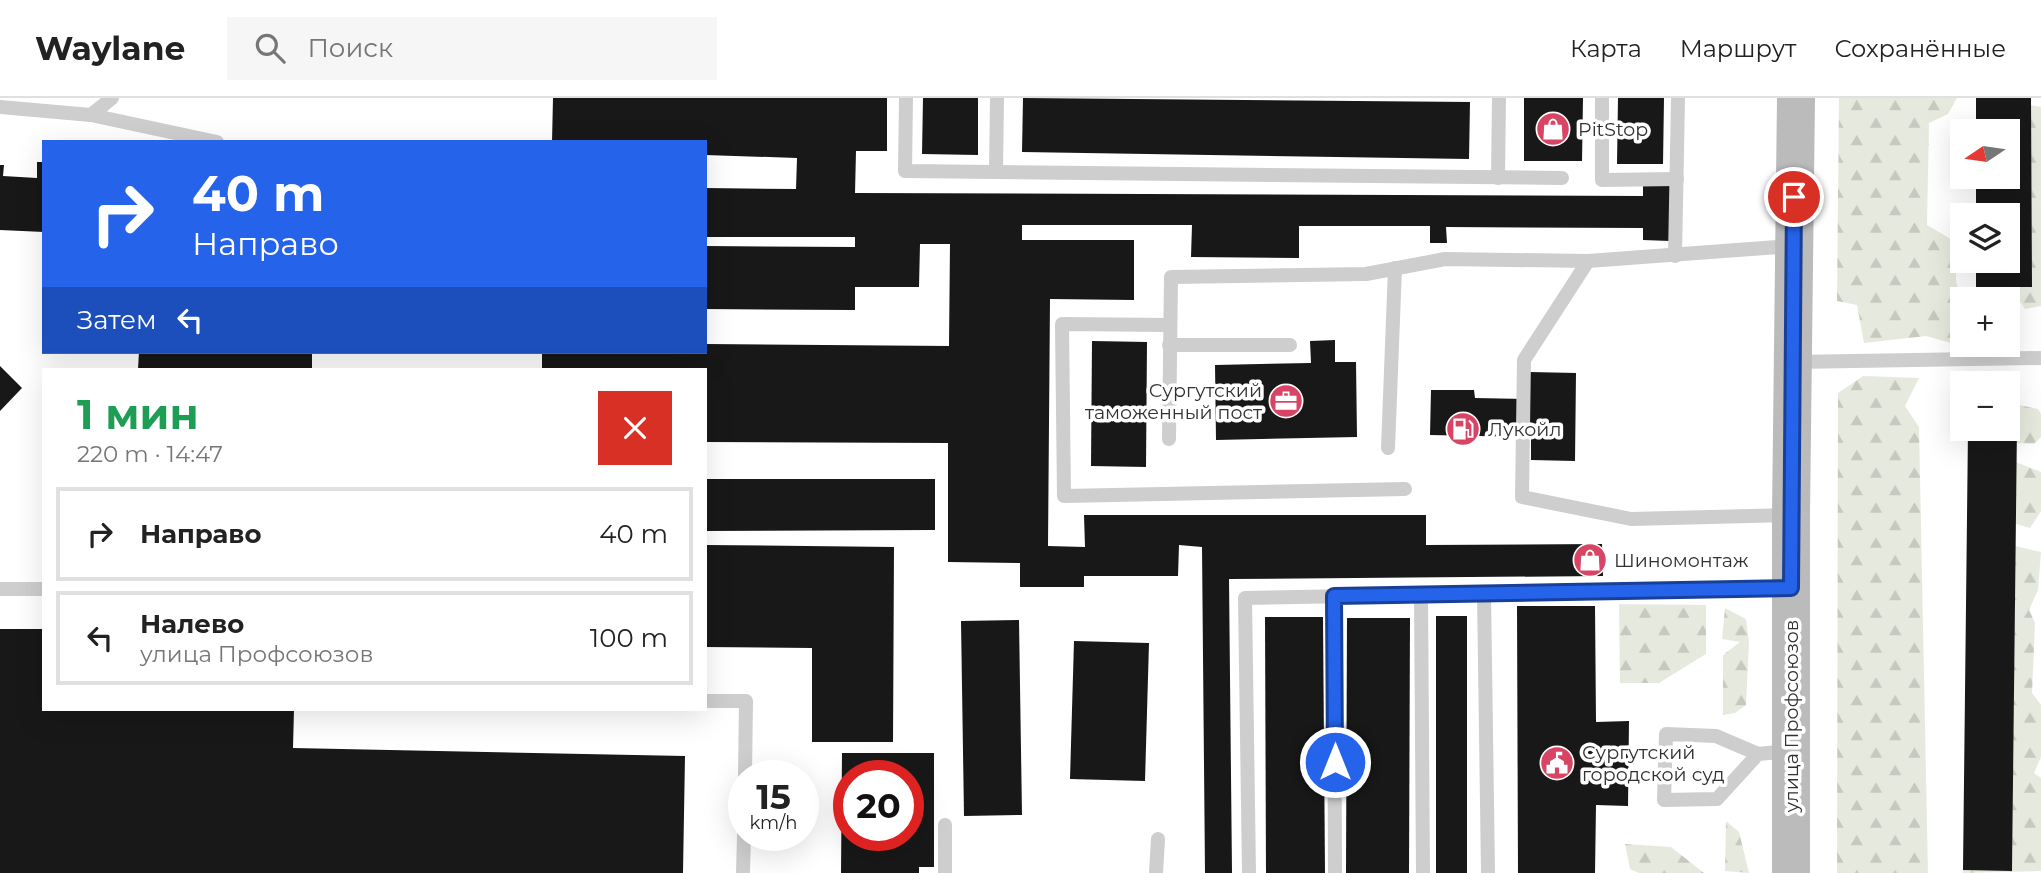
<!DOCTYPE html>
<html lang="ru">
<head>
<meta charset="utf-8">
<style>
	:root { --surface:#fff; --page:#f6f6f6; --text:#222; --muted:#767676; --line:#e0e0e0 }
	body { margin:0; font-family:Montserrat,sans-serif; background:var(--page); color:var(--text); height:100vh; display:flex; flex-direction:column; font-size:26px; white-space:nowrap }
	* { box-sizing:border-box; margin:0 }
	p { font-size:23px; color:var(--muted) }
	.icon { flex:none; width:38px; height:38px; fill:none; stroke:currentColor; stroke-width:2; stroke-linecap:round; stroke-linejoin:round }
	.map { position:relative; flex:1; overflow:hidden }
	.drawer { position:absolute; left:42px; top:270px; width:665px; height:343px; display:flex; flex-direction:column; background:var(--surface); border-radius:0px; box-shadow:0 7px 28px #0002 }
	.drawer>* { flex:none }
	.guide { position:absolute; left:42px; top:42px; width:665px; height:214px; border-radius:0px; box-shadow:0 7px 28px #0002; background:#2563eb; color:#fff; overflow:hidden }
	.needle { width:46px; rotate:257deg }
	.buttons { position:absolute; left:1950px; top:21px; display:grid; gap:14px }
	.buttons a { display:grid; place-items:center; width:70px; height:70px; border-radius:0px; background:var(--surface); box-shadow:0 7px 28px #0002; font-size:35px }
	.speed { position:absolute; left:728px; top:662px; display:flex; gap:14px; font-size:35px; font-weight:700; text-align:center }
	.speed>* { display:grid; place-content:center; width:91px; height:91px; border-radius:50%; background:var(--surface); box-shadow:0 7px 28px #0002; line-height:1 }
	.speed small { font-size:18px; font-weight:400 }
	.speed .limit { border:10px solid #d22; background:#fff; color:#111 }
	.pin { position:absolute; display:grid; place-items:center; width:60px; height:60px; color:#fff; margin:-30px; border:4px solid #fff; border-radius:50%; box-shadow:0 2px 7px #0007 }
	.me { position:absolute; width:77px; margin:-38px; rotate:0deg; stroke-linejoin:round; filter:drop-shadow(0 0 5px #0008) }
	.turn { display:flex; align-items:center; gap:24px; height:147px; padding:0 35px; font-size:32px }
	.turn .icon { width:91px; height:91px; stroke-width:2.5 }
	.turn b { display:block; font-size:49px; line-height:60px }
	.then { display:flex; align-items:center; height:66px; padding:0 35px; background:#0003; gap:14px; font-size:26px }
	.round { display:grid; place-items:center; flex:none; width:74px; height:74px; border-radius:0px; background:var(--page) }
	.headline { display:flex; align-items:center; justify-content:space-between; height:119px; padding:0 35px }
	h1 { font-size:42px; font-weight:700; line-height:52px; color:#1e9e55 }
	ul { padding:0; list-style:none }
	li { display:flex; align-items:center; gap:21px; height:94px; margin:0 14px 10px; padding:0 21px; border:4px solid var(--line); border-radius:0px }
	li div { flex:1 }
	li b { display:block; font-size:26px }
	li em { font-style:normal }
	header { display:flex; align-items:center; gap:42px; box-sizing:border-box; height:98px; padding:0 35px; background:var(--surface); border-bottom:2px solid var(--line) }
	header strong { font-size:33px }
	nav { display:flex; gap:38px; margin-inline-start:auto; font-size:24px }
	.search { width:490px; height:63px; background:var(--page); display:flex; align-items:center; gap:18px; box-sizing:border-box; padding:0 24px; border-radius:0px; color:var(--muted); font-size:26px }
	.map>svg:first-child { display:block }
	.forest { fill:url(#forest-firs) }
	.building { fill:#181818; fill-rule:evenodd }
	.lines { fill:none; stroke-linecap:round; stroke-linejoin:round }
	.lane { stroke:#cecece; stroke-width:14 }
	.secondary { stroke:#bbb; stroke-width:38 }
	.route-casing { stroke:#184099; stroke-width:18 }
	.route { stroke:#2563eb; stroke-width:12 }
	.labels { text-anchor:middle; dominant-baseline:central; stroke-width:7; stroke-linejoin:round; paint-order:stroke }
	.poi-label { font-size:19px; fill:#313131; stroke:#fff; text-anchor:start }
	.street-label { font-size:19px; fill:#313131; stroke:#fff }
</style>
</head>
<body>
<header>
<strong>Waylane</strong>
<div class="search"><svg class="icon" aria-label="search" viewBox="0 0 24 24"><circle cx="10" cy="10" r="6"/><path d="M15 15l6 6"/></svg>Поиск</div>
<nav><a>Карта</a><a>Маршрут</a><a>Сохранённые</a></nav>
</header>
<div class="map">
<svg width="2041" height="775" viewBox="0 0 2041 775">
	<defs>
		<pattern id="forest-firs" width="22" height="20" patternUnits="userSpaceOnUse" patternTransform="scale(1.75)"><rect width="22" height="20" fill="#e6eade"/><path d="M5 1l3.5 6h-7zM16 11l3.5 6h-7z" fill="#c6c9bf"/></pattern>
	</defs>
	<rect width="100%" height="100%" fill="#fff"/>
	<!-- forest -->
	<g class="forest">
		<path d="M1839,0H1957L1948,16L1929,25L1927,127L1956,144V183L1962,205V247H1995L1979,253L1926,238L1864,245L1857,207L1837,203Z"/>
		<path d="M2031,7L2041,9V208L2025,211L2010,189H2032Z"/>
		<path d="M1863,278L1919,280L1905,308L1919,329L1928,775H1837L1838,295Z"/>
		<path d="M2015,306L2038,311L2041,316V339L2034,346L2016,345Z"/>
		<path d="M2016,364L2041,374V413L2030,430L2016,426Z"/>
		<path d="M2015,448L2041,454L2038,492L2029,512L2035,525L2032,595L2041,607V659L2034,675L2041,680V773L1963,775V772H2012Z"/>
		<path d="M1619,506L1706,507V556L1659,585H1620Z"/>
		<path d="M1725,510L1746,521L1749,544L1746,607L1735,615L1723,617V557L1740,544L1722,541Z"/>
		<path d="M1726,723L1739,734L1749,775L1725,773Z"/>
		<path d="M1625,746L1671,749L1704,775H1639L1630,771Z"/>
	</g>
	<!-- building -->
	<g class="building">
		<path d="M553,0H887V53H856L855,95L1643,98V88H1670V143L1643,142V130L1446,129L1447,145H1430V128H1299V160L1191,159L1192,127H1022V142H1134V202L1050,201L1048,448L1085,449L1084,417H1426V447L1602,446L1603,478L1229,481L1232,775H1205L1202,449L1179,447L1178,478H1084V489H1020V465L948,464V345L705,344V271H542V254H705V246L949,248L950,146H920L919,189H855V212L705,211V148L855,149V139H705V90L796,91L797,60L705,57V44H552Z"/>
		<path d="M923,0H978V57L922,56Z"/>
		<path d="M1023,0L1470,4L1469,61L1022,54Z"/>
		<path d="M1524,0H1583L1582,63H1524Z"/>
		<path d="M1618,0H1664L1663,66H1617Z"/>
		<path d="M1976,0H2031L2032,189H1976V163H2007V117H1976V79H2007V33H1976Z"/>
		<path d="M37,64H44V134L0,132V67H4L3,78L37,80Z"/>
		<path d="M1335,242V264H1356L1357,339L1216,342L1215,267L1311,265L1310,243Z"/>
		<path d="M1092,243L1147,244L1146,369L1091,368Z"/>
		<path d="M139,254H312V271H138Z"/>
		<path d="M0,268L22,290L0,313Z"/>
		<path d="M1530,274L1576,275L1575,363L1531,362V339L1430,337L1431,292H1474L1475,300L1529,301Z"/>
		<path d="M2007,326H2017L2012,773L1963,772L1968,331H2007Z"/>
		<path d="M705,381H935V432L705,433Z"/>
		<path d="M705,447L894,449L893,644H812V550L705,549Z"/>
		<path d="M1517,508H1595L1596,624L1629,623L1628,708L1596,707L1595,775H1518Z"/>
		<rect x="1436" y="518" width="31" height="257"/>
		<path d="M1265,519H1323L1325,775H1266Z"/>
		<path d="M1347,520H1410L1409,775H1346Z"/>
		<path d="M1019,522L1022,717L964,718L961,523Z"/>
		<path d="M0,531H44V611H294L293,650L685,658L683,775H0Z"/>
		<path d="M1074,543L1149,545L1145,683L1070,681Z"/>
		<path d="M842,655H934V769H919V775H841ZM849,677H908V737H849Z"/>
	</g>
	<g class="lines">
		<!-- lane -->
		<g class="lane">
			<path d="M906,0L905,73L1562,80"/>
			<path d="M1602,0V82L1677,81"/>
			<path d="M0,9L91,17L217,44"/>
			<path d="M91,17L112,0"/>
			<path d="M996,74L997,0"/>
			<path d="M1498,80L1499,0"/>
			<path d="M1675,158L1678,0"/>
			<path d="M1588,163L1524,262L1522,399L1631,421L1789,417"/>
			<path d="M1170,227L1062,226L1064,398L1405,391"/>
			<path d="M1169,247H1290"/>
			<path d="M1794,264L2041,260"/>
			<path d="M1169,341L1171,179L1366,176L1445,161L1588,163L1792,148"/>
			<path d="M1388,350L1395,170"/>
			<path d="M0,491H44"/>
			<path d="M1484,495L1488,775"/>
			<path d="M1421,496L1423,775"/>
			<path d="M1334,498L1335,775"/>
			<path d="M705,603H746L745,677"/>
			<path d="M1758,656L1717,701L1664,702L1666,636L1716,638L1758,656L1789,653"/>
			<path d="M743,775L744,737"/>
			<path d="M945,775V727"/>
			<path d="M1156,775L1158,741"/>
			<path d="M1249,775L1245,500L1790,490"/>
		</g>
		<!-- secondary -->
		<path class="secondary" d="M1791,775V417L1796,0"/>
	</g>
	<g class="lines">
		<!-- route casing -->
		<g class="route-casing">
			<path id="route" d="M1335,664L1334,498L1791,490L1794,99"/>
		</g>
		<!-- route -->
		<use href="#route" class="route"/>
	</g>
	<!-- icons -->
	<defs>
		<g id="shop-disc" transform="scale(1.75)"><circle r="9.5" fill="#d84463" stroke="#fff"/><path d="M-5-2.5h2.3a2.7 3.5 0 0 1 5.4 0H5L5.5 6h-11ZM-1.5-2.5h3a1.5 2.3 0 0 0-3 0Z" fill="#fff"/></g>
		<g id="office-disc" transform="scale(1.75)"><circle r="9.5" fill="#d84463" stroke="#fff"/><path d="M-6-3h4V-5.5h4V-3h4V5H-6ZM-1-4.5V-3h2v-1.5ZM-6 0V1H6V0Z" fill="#fff"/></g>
		<g id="fuel-disc" transform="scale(1.75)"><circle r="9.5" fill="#d84463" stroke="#fff"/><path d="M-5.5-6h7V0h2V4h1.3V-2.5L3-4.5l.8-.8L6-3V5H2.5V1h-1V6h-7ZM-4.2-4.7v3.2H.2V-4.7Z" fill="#fff"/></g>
		<g id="civic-disc" transform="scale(1.75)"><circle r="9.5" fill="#d84463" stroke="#fff"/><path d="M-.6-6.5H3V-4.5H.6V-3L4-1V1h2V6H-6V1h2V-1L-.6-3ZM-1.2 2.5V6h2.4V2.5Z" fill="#fff"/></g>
	</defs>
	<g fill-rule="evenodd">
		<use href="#shop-disc" x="1553" y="31"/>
		<use href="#office-disc" x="1286" y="303"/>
		<use href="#fuel-disc" x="1463" y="331"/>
		<use href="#shop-disc" x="1590" y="462"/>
		<use href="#civic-disc" x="1557" y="665"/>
	</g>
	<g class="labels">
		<!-- poi labels -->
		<g class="poi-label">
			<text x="1578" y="31">PitStop</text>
			<text x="1262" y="292" text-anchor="end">Сургутский<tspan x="1262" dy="22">таможенный пост</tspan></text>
			<text x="1488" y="331">Лукойл</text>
			<text x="1614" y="462">Шиномонтаж</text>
			<text x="1582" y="654">Сургутский<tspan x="1582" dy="22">городской суд</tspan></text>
		</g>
		<!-- street labels -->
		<g class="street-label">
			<text transform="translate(1791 618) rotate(-90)">улица Профсоюзов</text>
		</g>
	</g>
</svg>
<div class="buttons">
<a><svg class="needle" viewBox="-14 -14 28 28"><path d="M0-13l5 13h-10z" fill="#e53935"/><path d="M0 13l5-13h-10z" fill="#767676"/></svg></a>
<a><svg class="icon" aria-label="layers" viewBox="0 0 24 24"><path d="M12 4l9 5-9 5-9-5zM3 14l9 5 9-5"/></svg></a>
<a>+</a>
<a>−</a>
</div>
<div class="speed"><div>15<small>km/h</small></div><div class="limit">20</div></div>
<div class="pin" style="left:1794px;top:99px;background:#d93025"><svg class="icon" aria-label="arrive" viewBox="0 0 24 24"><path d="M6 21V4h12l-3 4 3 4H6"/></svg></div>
<svg class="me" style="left:1335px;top:664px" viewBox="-20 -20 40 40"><circle r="17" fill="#2563eb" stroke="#fff" stroke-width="3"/><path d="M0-11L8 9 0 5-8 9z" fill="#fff"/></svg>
<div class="guide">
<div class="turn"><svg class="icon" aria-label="right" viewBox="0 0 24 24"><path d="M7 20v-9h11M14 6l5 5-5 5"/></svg><div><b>40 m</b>Направо</div></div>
<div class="then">Затем<svg class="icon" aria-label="left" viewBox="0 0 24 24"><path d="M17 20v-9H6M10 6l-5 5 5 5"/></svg></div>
</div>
<section class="drawer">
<div class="headline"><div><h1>1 мин</h1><p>220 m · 14:47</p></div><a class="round" style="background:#d93025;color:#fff"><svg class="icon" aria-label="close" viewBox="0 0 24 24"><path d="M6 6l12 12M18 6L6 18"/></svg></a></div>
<ul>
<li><svg class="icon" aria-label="right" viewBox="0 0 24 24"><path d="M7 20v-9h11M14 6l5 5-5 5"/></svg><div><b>Направо</b></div><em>40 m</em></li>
<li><svg class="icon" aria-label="left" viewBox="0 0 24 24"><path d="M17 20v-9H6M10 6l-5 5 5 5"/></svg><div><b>Налево</b><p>улица Профсоюзов</p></div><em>100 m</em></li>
</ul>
</section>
</div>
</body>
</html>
